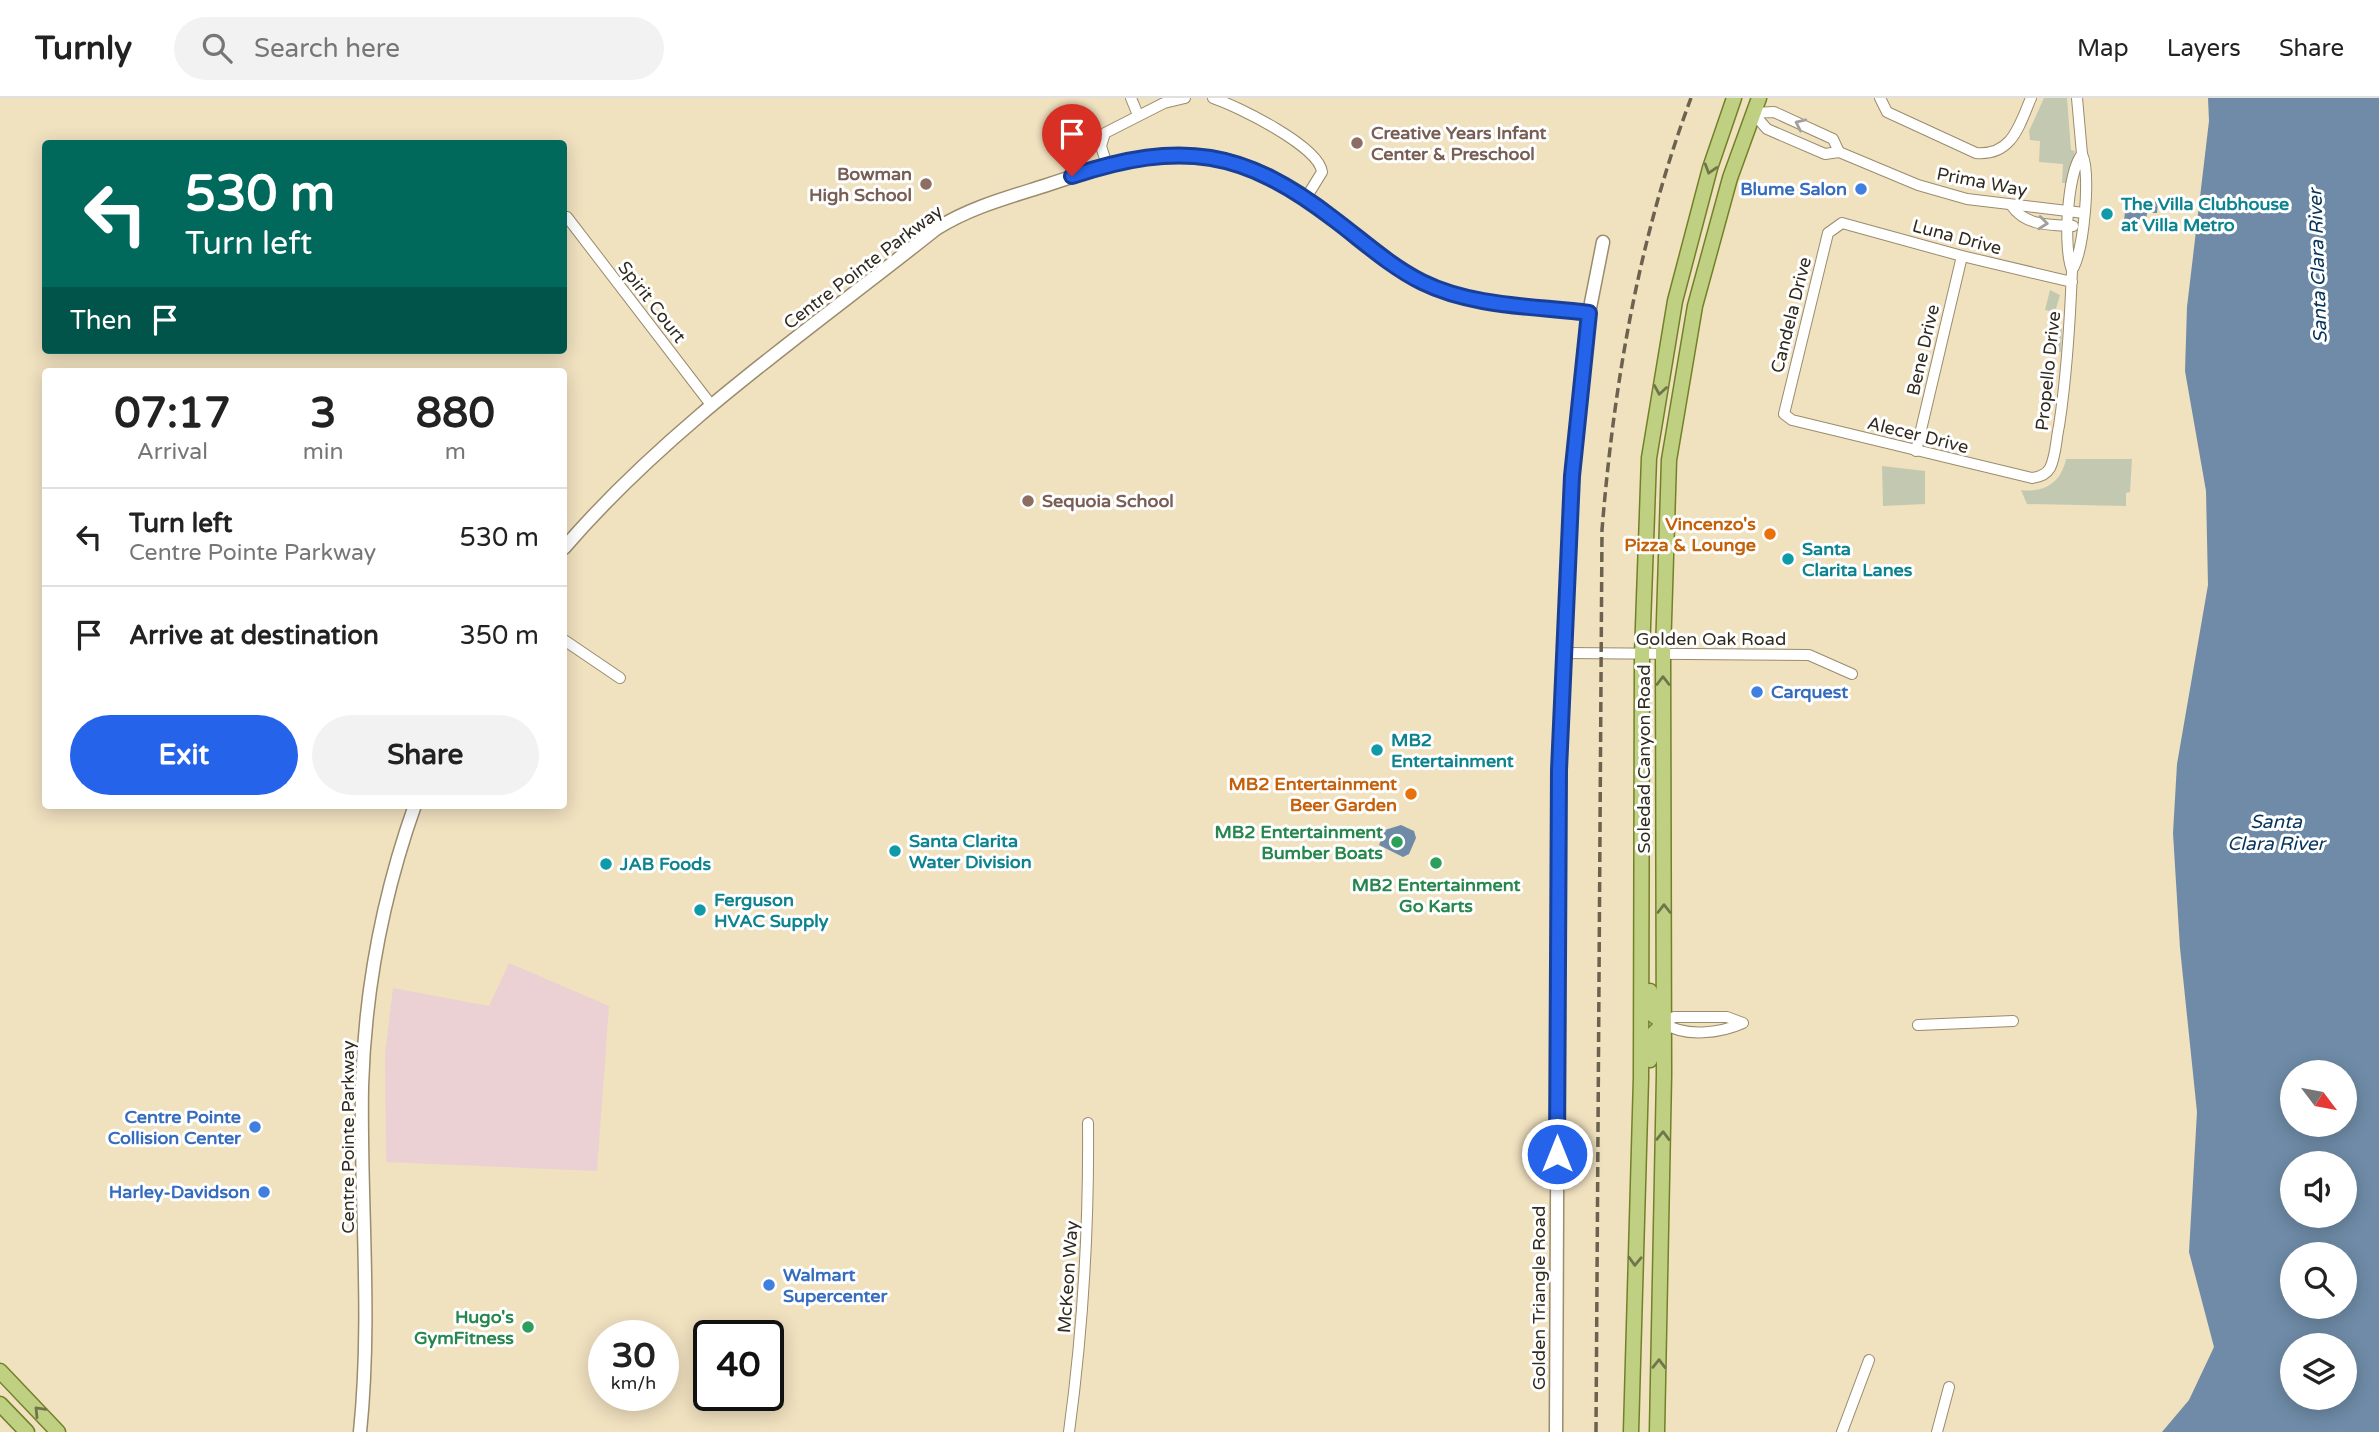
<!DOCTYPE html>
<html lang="en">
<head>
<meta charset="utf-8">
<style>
	:root { --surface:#fff; --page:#f2f2f2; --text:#222; --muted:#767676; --line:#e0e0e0; --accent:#2563eb }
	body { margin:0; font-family:"Varela Round",sans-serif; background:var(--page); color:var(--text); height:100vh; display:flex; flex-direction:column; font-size:26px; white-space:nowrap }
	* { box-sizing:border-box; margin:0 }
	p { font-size:23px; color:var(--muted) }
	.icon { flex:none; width:38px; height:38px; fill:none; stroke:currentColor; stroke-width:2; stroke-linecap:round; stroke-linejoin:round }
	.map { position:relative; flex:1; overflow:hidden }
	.sheet { position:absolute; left:42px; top:270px; width:525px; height:441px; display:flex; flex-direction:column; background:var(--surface); border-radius:7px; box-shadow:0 4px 18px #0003 }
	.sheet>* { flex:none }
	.top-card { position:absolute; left:42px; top:42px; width:525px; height:214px; border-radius:7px; box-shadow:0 4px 18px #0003; background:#00695c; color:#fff; overflow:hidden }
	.needle { width:46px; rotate:122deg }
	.tools { position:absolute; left:2280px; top:962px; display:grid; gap:14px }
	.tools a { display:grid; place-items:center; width:77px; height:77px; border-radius:50%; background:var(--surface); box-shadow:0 4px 18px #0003; font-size:35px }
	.speed { position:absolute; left:588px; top:1222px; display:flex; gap:14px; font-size:35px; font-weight:700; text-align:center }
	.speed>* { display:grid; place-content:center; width:91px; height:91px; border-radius:50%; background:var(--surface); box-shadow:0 4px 18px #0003; line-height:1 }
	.speed small { font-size:18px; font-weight:400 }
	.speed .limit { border:4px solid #111; border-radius:10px; background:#fff; color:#111 }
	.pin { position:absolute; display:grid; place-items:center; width:60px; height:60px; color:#fff; margin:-72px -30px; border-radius:50% 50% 50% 0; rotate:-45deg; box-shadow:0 0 7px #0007 }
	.pin .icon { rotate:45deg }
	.me { position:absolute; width:77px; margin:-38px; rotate:0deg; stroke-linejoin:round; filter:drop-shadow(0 0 5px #0008) }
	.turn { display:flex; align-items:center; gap:24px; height:147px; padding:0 28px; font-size:32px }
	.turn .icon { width:91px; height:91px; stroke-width:2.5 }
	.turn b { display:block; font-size:49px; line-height:60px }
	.then { display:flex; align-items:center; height:66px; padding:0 28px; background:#0003; gap:14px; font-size:26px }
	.eta { display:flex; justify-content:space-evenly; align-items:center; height:119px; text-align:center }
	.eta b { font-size:42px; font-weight:700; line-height:49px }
	.cta { display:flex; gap:14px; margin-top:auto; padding:14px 28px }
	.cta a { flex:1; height:80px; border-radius:42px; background:var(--accent); color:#fff; font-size:28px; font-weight:700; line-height:80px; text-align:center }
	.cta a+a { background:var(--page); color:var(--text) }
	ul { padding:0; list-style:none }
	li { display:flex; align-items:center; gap:21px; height:98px; padding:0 28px; border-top:2px solid var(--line) }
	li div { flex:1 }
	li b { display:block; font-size:26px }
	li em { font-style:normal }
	header { display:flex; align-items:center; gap:42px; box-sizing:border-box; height:98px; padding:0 35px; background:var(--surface); border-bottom:2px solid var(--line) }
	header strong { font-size:33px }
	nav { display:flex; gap:38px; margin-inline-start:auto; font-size:24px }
	.search { width:490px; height:63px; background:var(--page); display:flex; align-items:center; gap:18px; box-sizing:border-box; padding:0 24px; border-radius:38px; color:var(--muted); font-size:26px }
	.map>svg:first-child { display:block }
	.industrial { fill:#ebd1d3 }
	.green { fill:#c2c9b0 }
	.water { fill:#6f8ba7; fill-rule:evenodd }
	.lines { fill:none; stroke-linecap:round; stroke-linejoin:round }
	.minor-casing { stroke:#9a8c6d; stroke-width:12 }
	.tertiary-casing { stroke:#9a8c6d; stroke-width:15 }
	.primary-casing { stroke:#728128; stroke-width:17 }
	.minor { stroke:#fff; stroke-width:10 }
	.tertiary { stroke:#fff; stroke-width:12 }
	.primary { stroke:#bfd082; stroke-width:14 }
	.rail { stroke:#6b634f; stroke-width:3.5; stroke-dasharray:10 5; stroke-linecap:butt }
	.oneway { stroke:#a2a09a }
	.oneway2 { stroke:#70754b }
	.route-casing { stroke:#184099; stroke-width:18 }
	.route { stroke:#2563eb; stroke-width:12 }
	.education-dot { fill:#8d6e63; stroke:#fff; stroke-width:2.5 }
	.shop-dot { fill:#3f7fe0; stroke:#fff; stroke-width:2.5 }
	.culture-dot { fill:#0f9aa8; stroke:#fff; stroke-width:2.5 }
	.food-dot { fill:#e8710a; stroke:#fff; stroke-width:2.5 }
	.leisure-dot { fill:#2e9e5b; stroke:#fff; stroke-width:2.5 }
	.labels { text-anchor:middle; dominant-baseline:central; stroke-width:6; stroke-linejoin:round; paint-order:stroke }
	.education-label { font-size:18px; font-weight:bold; fill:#785e54; stroke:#fff; text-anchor:start }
	.street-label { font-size:18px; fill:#302b1e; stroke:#fff }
	.shop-label { font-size:18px; font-weight:bold; fill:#366cbe; stroke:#fff; text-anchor:end }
	.culture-label { font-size:18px; font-weight:bold; fill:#0d838f; stroke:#fff; text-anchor:start }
	.food-label { font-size:18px; font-weight:bold; fill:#c56008; stroke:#fff; text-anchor:end }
	.leisure-label { font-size:18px; font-weight:bold; fill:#27864d; stroke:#fff; text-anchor:end }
	.water-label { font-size:19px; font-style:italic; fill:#06345b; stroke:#fff }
</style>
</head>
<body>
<header>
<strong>Turnly</strong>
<div class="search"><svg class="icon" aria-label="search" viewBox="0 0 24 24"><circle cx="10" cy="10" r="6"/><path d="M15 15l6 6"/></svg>Search here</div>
<nav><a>Map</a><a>Layers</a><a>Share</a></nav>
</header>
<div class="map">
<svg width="2379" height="1334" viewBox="0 0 2379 1334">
	<rect width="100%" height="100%" fill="#f0e1bf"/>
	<!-- industrial -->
	<path class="industrial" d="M509,865L609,908L597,1073L386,1064L385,956L393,890L489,908Z"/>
	<!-- green -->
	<g class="green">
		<path d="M2044,0H2067L2071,52L2075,53L2066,85H2062L2063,66L2039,64L2040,43L2030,42L2029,33Z"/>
		<path d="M2050,192L2060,197L2055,214L2045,212Z"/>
		<path d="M2050,224L2062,230L2061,254L2044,250Z"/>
		<path d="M2066,361H2132L2130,394L2126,395V408L2027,406L2021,392C2044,395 2061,385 2066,361Z"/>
		<path d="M1882,368L1925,373V406L1883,408Z"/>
	</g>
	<!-- water -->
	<g class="water">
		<path d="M2208,0H2379V1334H2162L2189,1302L2214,1249L2189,1154L2197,1014L2180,850L2173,735L2177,666L2208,487L2206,393L2185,273L2187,209L2209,23ZM2292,975H2345V1027H2292ZM2292,1066H2345V1118H2292ZM2292,1157H2345V1209H2292ZM2292,1248H2345V1300H2292Z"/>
		<path d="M2140,103L2158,104L2157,115H2147L2146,124L2124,123L2125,114L2139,115Z"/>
		<path d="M1401,727L1414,733L1416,740L1409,756L1403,759L1379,747L1385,732Z"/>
	</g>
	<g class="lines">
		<!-- minor casing -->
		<g class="minor-casing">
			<g id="minor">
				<path d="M1131,0L1138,17"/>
				<path d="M1213,0C1237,8 1319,48 1322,74L1306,100"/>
				<path d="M1880,0L1887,14L1976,55C2012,58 2019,28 2031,0"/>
				<path d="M2077,0L2082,56"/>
				<path d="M1753,15L1767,31L1825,56L1839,54L1918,87L1967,101L2084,115"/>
				<path d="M1753,15L1774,14L1833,41L1839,54"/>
				<path d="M2082,56C2091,75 2084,154 2072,172C2063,150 2067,75 2082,56Z"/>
				<path d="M1107,67L1101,48L1105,35L1164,5L1185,0"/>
				<path d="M2011,107C2025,128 2049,127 2073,128"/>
				<path d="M567,119L712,308"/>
				<path d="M2072,184L1962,158L1842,125L1828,135L1784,316L1792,322L2032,380C2040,379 2046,377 2050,370C2056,358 2056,341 2059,328C2067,276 2070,224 2072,172"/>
				<path d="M1916,353L1962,158"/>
				<path d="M564,542L620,580"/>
				<path d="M1565,555L1809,557L1852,576"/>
				<path d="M1674,919H1727L1743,925C1721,935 1685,940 1664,925Z"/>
				<path d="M1918,927L2013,923"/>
				<path d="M1069,1334C1083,1231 1089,1128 1088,1025"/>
				<path d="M1842,1334L1869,1262"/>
				<path d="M1937,1334L1949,1289"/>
			</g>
		</g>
		<!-- tertiary casing -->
		<g class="tertiary-casing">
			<g id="tertiary">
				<path d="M564,450C671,326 808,233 936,131C969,110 1006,100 1044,88C1136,57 1204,36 1293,91C1338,118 1375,161 1422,184C1472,209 1535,208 1589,215"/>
				<path d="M360,1334C372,1218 360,1104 362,988C365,892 383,797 415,707"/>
				<path d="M1556,1334L1559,672L1572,378L1589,215L1603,144"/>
			</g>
		</g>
		<!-- primary casing -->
		<g class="primary-casing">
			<g id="primary">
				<path d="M1650,893L1653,917L1664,925L1653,936L1650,962"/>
				<path d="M0,1273L58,1334"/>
				<path d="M0,1306L27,1334"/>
				<path d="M1631,1334L1641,980L1642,556L1649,360L1675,203L1710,70L1734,0"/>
				<path d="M1657,1334L1664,977L1663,555L1669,362L1695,208L1730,80L1759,0"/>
			</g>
		</g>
		<!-- minor -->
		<use href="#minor" class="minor"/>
		<!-- tertiary -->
		<use href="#tertiary" class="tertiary"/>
		<!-- primary -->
		<use href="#primary" class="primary"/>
		<!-- rail -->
		<path class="rail" d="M1596,1334L1602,432C1614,284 1639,139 1691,0"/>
	</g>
	<!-- one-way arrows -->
	<defs><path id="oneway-chevron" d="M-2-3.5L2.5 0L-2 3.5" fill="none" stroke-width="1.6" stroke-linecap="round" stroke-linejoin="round" transform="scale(1.75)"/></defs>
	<g class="oneway">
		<use href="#oneway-chevron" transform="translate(1800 26) rotate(-155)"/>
		<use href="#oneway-chevron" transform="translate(2043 125) rotate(6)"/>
	</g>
	<g class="oneway2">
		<use href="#oneway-chevron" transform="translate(1710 71) rotate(107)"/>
		<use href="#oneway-chevron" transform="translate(1660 292) rotate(99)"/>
		<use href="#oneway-chevron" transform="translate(1663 583) rotate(-90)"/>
		<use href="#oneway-chevron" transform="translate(1664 811) rotate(-90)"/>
		<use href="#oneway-chevron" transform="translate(1663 1038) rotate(-89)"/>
		<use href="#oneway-chevron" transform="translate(1635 1163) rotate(92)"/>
		<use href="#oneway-chevron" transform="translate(1659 1266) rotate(-89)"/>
		<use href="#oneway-chevron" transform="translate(39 1313) rotate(-134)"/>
	</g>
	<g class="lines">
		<!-- route casing -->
		<g class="route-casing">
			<path id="route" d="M1072,78C1182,42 1243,51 1335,122C1363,143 1390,168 1422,184C1472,209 1535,208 1589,215L1572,378L1559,672L1557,1056"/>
		</g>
		<!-- route -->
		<use href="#route" class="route"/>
	</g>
	<!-- markers -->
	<g class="education-dot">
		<circle cx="1357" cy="45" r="7"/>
		<circle cx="926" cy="86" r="7"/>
		<circle cx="1028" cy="403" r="7"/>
	</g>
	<g class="shop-dot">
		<circle cx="1861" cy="91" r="7"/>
		<circle cx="1757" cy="594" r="7"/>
		<circle cx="255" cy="1029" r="7"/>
		<circle cx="264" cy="1094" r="7"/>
		<circle cx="769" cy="1187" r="7"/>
	</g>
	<g class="culture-dot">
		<circle cx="2107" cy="116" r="7"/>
		<circle cx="1788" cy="461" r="7"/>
		<circle cx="1377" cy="652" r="7"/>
		<circle cx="895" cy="753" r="7"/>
		<circle cx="606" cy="766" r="7"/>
		<circle cx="700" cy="812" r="7"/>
	</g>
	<g class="food-dot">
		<circle cx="1770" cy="436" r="7"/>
		<circle cx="1411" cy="696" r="7"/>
	</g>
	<g class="leisure-dot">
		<circle cx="1397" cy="744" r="7"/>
		<circle cx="1436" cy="765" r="7"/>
		<circle cx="528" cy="1229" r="7"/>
	</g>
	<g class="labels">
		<!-- education labels -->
		<g class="education-label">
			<text x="1371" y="35">Creative Years Infant<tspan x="1371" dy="21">Center &amp; Preschool</tspan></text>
			<text x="912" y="76" text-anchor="end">Bowman<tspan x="912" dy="21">High School</tspan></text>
			<text x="1042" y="403">Sequoia School</text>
		</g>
		<!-- street labels -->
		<g class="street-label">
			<text transform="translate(1982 84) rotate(11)">Prima Way</text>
			<text transform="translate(1957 139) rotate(15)">Luna Drive</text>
			<text transform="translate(863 169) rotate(-37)">Centre Pointe Parkway</text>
			<text transform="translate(652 204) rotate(52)">Spirit Court</text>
			<text transform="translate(1791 217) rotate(-76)">Candela Drive</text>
			<text transform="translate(1923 252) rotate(-77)">Bene Drive</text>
			<text transform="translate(2048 273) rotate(-84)">Propello Drive</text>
			<text transform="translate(1918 337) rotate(14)">Alecer Drive</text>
			<text x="1711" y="541">Golden Oak Road</text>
			<text transform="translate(1644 661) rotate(-90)">Soledad Canyon Road</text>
			<text transform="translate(348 1039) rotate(-90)">Centre Pointe Parkway</text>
			<text transform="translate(1068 1179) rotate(-86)">McKeon Way</text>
			<text transform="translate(1539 1200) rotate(-90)">Golden Triangle Road</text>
		</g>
		<!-- shop labels -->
		<g class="shop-label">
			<text x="1847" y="91">Blume Salon</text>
			<text x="1771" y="594" text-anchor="start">Carquest</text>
			<text x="241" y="1019">Centre Pointe<tspan x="241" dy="21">Collision Center</tspan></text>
			<text x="250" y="1094">Harley-Davidson</text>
			<text x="783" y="1177" text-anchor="start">Walmart<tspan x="783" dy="21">Supercenter</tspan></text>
		</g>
		<!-- culture labels -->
		<g class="culture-label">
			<text x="2121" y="106">The Villa Clubhouse<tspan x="2121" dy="21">at Villa Metro</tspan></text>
			<text x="1802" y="451">Santa<tspan x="1802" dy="21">Clarita Lanes</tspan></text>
			<text x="1391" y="642">MB2<tspan x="1391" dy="21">Entertainment</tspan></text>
			<text x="909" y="743">Santa Clarita<tspan x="909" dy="21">Water Division</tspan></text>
			<text x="620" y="766">JAB Foods</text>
			<text x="714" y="802">Ferguson<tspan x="714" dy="21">HVAC Supply</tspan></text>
		</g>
		<!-- food labels -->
		<g class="food-label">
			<text x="1756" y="426">Vincenzo's<tspan x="1756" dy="21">Pizza &amp; Lounge</tspan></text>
			<text x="1397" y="686">MB2 Entertainment<tspan x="1397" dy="21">Beer Garden</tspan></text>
		</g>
		<!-- leisure labels -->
		<g class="leisure-label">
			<text x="1383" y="734">MB2 Entertainment<tspan x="1383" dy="21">Bumber Boats</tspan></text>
			<text x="1436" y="787" text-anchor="middle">MB2 Entertainment<tspan x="1436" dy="21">Go Karts</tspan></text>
			<text x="514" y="1219">Hugo's<tspan x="514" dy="21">GymFitness</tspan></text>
		</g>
		<!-- water labels -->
		<g class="water-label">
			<text transform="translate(2318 168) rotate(-92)">Santa Clara River</text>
			<text x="2276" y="724">Santa<tspan x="2276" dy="22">Clara River</tspan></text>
		</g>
	</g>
</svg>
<div class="tools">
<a><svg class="needle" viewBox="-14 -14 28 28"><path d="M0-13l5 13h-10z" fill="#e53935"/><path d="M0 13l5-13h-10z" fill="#767676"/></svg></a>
<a><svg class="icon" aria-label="sound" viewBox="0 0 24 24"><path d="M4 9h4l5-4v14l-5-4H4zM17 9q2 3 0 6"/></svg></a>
<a><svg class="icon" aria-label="search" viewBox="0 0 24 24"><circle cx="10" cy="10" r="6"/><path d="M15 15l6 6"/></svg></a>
<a><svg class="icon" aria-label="layers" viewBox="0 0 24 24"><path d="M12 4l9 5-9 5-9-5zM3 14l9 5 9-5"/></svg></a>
</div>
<div class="speed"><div>30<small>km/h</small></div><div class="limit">40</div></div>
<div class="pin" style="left:1072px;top:78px;background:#d93025"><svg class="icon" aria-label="arrive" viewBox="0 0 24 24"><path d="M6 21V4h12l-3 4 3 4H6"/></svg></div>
<svg class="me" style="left:1557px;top:1056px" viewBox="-20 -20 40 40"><circle r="17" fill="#2563eb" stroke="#fff" stroke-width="3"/><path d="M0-11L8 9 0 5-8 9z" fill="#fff"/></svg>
<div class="top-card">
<div class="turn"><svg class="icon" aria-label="left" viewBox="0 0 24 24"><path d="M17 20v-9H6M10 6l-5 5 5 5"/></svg><div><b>530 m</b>Turn left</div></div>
<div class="then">Then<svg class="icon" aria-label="arrive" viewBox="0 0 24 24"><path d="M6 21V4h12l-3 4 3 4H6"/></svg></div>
</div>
<section class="sheet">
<div class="eta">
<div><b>07:17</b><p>Arrival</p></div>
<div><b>3</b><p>min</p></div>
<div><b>880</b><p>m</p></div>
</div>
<ul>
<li><svg class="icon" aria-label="left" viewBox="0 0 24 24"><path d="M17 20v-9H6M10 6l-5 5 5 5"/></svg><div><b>Turn left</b><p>Centre Pointe Parkway</p></div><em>530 m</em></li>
<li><svg class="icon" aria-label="arrive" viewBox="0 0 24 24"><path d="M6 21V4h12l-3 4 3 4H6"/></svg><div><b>Arrive at destination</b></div><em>350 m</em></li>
</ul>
<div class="cta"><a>Exit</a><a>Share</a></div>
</section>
</div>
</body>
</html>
